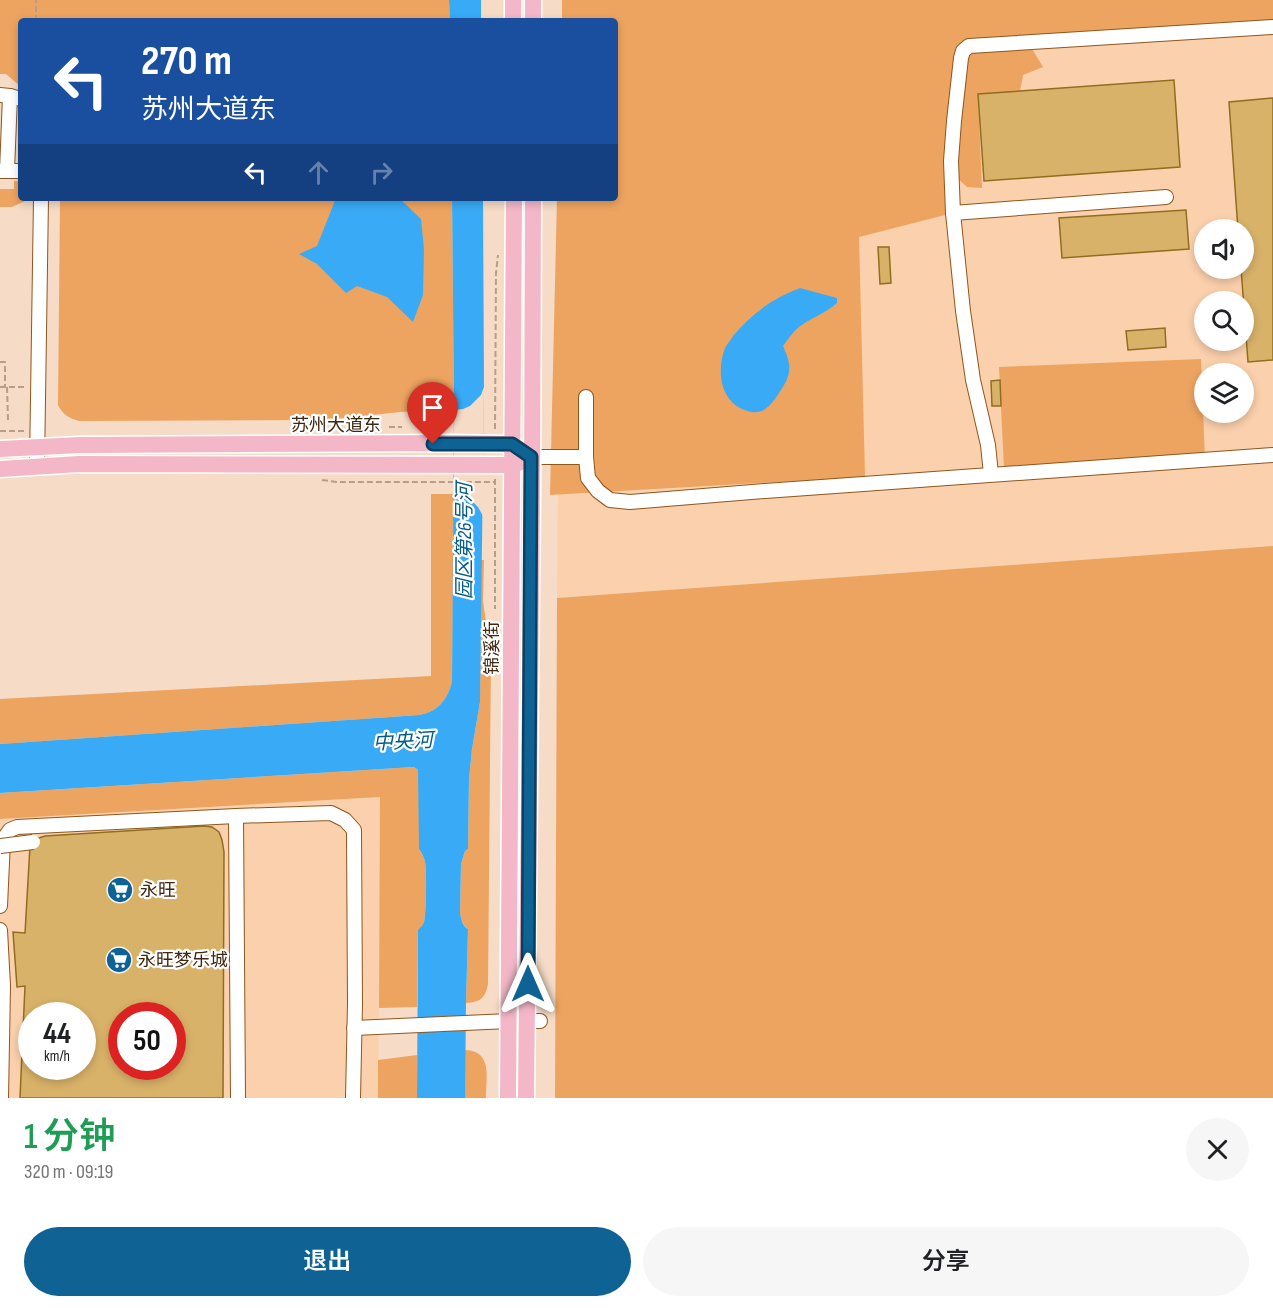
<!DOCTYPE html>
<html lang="zh">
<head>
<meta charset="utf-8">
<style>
	:root { --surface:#fff; --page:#f6f6f6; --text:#202124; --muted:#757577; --accent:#0f6294 }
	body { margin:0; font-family:"Sofia Sans Condensed","Noto Sans SC",sans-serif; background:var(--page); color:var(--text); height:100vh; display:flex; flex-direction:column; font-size:22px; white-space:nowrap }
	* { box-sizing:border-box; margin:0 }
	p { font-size:20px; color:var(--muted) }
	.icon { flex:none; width:33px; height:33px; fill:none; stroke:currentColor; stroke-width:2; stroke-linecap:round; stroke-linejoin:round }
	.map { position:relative; height:1098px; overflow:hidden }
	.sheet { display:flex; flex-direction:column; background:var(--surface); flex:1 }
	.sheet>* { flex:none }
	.guide { position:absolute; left:18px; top:18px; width:600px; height:183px; border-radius:6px; box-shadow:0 3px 9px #0003; background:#1a4fa0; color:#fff; overflow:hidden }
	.tools { position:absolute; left:1194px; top:219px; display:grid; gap:12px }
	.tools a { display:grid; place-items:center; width:60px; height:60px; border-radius:50%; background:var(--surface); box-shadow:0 3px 9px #0003; font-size:30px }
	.speed { position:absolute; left:18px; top:1002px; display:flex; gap:12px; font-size:30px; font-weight:700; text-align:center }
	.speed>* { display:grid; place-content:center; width:78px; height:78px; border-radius:50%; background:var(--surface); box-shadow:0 3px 9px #0003; line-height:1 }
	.speed small { font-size:15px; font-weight:400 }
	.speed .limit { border:9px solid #d22; background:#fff; color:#111 }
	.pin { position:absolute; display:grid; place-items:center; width:51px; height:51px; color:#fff; margin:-62px -26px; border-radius:50% 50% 50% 0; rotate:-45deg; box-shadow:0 0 6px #0007 }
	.pin .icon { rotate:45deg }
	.me { position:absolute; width:66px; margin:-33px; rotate:0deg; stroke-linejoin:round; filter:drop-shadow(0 0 4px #0008) }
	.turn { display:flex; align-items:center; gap:21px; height:126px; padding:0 24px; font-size:27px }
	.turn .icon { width:78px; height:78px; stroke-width:2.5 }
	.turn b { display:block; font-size:42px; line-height:51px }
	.lanes { display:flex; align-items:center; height:57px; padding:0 24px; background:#0003; justify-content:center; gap:30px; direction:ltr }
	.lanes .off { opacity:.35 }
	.round { display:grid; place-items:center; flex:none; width:63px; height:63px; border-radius:32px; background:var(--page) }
	.summary { display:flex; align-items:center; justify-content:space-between; height:102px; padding:0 24px }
	h1 { font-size:36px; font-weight:600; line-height:45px; color:#1e9e55 }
	.cta { display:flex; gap:12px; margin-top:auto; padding:12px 24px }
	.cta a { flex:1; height:69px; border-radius:36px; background:var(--accent); color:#fff; font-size:24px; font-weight:600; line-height:69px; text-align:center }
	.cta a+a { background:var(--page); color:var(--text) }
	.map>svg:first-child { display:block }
	.built { fill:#fbd0ac; fill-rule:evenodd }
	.green { fill:#eda460 }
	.water { fill:#39abf6 }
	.pier { fill:#f6dcc6 }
	.building { fill:#d9b269; stroke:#916d1f; stroke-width:1.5; fill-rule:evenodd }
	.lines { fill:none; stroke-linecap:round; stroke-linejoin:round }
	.minor-casing { stroke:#8e561c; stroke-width:16 }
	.major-casing { stroke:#fff; stroke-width:19 }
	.path { stroke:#b89e88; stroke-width:2; stroke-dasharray:6 3; stroke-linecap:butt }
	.minor { stroke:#fff; stroke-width:14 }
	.major { stroke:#f3b7c8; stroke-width:16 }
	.minor-bridge-casing { stroke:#8e561c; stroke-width:16; stroke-linecap:butt }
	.minor-bridge { stroke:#fff; stroke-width:14 }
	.route-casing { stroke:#0a4060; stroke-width:15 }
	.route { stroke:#0f6294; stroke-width:10 }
	.labels { text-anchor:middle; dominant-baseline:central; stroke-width:4.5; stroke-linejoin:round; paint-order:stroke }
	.street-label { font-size:18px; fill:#3f2710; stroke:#fff }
	.poi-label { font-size:18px; fill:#3f2710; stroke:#fff; text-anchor:start }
	.water-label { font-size:20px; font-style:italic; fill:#045c8c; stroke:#fff }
</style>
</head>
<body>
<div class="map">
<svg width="1273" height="1098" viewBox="0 0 1273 1098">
	<rect width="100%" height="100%" fill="#f6dcc6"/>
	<!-- built -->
	<g class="built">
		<path d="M730,0H1273V546L557,598L560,198H615V21ZM1204,230H1244V268H1204ZM1204,302H1244V340H1204ZM1204,374H1244V412H1204Z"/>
		<path d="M381,797L378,1098H0V819ZM32,1016H82V1066H32ZM122,1016H172V1066H122Z"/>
	</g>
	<!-- green -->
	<g class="green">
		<path d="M0,0H449L450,21H21V87L6,74H0Z"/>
		<path d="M562,0H1273V30L1031,47L1043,67L1023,75L1020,91L978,94L982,188L967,187L956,177L953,213L859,237L865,477L550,495L557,198H615V21H562Z"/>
		<path d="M14,181H21V198H25V201L12,207H0V189H14Z"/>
		<path d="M60,198H452L454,410L400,412L328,420L79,421C69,418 63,415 58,405Z"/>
		<path d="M1201,359L1205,460L1004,468L999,367Z"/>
		<path d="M431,494H454L452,681C448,699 438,712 419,715L0,744V699L431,676Z"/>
		<path d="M1273,546V1098H555L557,598Z"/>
		<path d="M481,560H484L483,601L491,655L488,984C485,999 480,1002 466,1003L468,929C462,925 462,920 460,914L461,864L465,851L468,849L469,779L472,749L480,702Z"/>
		<path d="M414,767L418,770L419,775V849C422,853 424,857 425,862C427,871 426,914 424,922C422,927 421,927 418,930L417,1007L379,1008L380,797L0,819V793Z"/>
		<path d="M465,1050C493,1051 486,1078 486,1098H465Z"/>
		<path d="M417,1055V1098H378V1060Z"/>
	</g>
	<!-- water -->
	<g class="water">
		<path d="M449,0H481V21H450Z"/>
		<path d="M336,198H399L421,219L424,249L423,295L413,322L387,297L357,286L346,293L317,264L299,254L317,246Z"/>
		<path d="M452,198H483L484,387L480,702L472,749L469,779L468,849L465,851L461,864L460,914C462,920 462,926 468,929L466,1003L465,1098H417L418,930C421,926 422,927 424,922C426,914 427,872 425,862C424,857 422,853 419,849L418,770L414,767L0,793V744L419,715C438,712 448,699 452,681L454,410Z"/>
		<path d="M800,288L837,298V303C826,313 811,318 799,327C793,332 788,339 783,346C792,366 792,374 779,393C775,399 770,406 764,410C756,414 749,412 742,409C719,398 717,369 725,348C727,344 731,340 733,336C751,314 773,298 800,288Z"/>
	</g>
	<!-- pier -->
	<path class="pier" d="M484,387L483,516L478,507L471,500L463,496L454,494V410L463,409L470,406L481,395Z"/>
	<!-- building -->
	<g class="building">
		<path d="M1174,80L1180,167L984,181L978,94Z"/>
		<path d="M1273,98V360L1248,362L1241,268H1244V230H1238L1229,102Z"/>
		<path d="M1186,210L1189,249L1062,258L1059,218Z"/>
		<path d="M878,247H889L891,283L880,284Z"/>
		<path d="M1165,328L1166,347L1128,350L1126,331Z"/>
		<path d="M1000,380L1001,406H992L991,381Z"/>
		<path d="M204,826L212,827L219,832L222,840L224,852L223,1098H20L25,986L17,987L13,932L25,933L30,846L36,839L45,836ZM32,1016H82V1066H32ZM122,1016H172V1066H122Z"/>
	</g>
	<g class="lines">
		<!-- minor casing -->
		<g class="minor-casing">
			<g id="minor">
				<path d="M0,95L10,96L21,99"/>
				<path d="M0,171H21"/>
				<path d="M7,171L10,96"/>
				<path d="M953,213L1166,197"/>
				<path d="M586,397V457L588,478L598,491L610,500L630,502L765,491L1273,455"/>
				<path d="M531,457H586"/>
				<path d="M37,466L41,198"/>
				<path d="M991,474L988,445L973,380L963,311L953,213L951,161L954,121L961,58L963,51L969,46L1273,27"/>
				<path d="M236,816L238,1098"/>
				<path d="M0,906L3,840L10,830L17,827L236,816L331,813L345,820L354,830L355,1004L353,1098"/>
				<path d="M0,930L3,986L1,1098"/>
				<path d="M354,1028L509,1021H540"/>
			</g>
		</g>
		<!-- major casing -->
		<g class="major-casing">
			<g id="major">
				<path d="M513,0V21"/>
				<path d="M533,21V0"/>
				<path d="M0,449L80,445L454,443L512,444L520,450"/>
				<path d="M0,469L79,464L513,465L523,461"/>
				<path d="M508,1098L514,198"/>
				<path d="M526,1098L532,495L533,198"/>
			</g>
		</g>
		<!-- path -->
		<g class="path">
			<path d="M36,21V0"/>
			<path d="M0,362H5V387"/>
			<path d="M0,387H24"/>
			<path d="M7,387L8,420"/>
			<path d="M389,427H402"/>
			<path d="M495,429L496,273L498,255"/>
			<path d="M0,431H24"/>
			<path d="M495,479V609"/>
			<path d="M322,480L337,482H496"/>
		</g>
		<!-- minor -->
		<use href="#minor" class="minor"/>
		<!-- major -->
		<use href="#major" class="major"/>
		<!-- minor-bridge casing -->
		<g class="minor-bridge-casing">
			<path id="minor-bridge" d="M0,846L33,842"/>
		</g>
		<!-- minor-bridge -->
		<use href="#minor-bridge" class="minor-bridge"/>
	</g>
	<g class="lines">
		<!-- route casing -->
		<g class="route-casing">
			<path id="route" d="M433,444H512L531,457L528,984"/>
		</g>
		<!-- route -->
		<use href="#route" class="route"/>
	</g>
	<!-- icons -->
	<defs>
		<g id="supermarket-disc" transform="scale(1.35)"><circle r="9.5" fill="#0f6294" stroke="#fff"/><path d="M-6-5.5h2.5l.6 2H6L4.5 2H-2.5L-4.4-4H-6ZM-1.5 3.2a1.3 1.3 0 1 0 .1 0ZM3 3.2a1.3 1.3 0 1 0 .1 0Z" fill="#fff"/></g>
	</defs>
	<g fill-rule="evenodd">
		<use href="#supermarket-disc" x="120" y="890"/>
		<use href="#supermarket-disc" x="119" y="960"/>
	</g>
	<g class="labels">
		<!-- street labels -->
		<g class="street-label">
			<text x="336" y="425">苏州大道东</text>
			<text transform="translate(492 648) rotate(-90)">锦溪街</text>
		</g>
		<!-- poi labels -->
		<g class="poi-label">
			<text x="140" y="890">永旺</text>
			<text x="138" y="960">永旺梦乐城</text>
		</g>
		<!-- water labels -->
		<g class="water-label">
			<text transform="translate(465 541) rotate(-90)">园区第26号河</text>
			<text transform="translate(403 742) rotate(-3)">中央河</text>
		</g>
	</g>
</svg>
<div class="tools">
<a><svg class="icon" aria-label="sound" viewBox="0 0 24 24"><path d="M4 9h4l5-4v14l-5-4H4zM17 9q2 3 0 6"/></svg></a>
<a><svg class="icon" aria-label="search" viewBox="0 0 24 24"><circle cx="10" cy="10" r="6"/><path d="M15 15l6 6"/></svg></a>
<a><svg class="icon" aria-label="layers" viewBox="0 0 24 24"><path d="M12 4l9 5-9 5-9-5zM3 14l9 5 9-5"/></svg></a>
</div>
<div class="speed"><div>44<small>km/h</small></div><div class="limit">50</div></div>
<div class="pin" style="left:433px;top:444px;background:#d93025"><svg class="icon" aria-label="arrive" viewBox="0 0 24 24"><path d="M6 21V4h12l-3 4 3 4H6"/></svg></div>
<svg class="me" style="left:528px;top:984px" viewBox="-20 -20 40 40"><path d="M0-17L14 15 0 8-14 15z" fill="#0f6294" stroke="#fff" stroke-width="4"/></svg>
<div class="guide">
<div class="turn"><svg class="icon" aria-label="left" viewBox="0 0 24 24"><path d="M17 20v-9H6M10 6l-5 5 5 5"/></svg><div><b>270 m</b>苏州大道东</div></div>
<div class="lanes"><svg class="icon" aria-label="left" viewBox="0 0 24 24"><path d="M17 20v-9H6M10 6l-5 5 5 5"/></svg><svg class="icon off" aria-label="ahead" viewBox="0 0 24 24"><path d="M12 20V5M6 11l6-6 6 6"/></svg><svg class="icon off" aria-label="right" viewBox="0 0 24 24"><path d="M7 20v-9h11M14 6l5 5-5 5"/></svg></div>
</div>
</div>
<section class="sheet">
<div class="summary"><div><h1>1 分钟</h1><p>320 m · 09:19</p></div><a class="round"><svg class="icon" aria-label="close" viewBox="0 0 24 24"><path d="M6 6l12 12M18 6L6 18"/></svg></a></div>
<div class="cta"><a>退出</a><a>分享</a></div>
</section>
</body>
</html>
